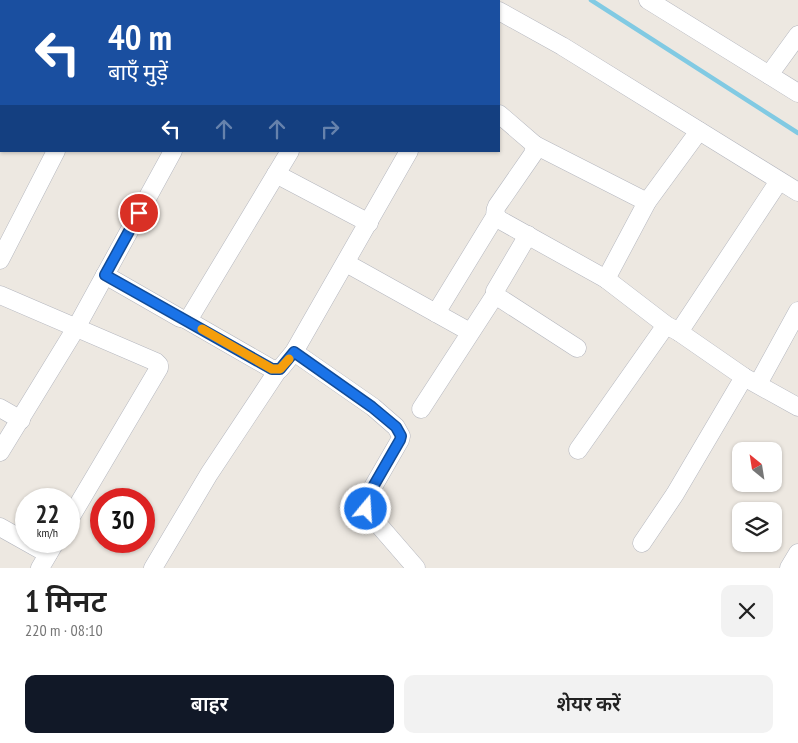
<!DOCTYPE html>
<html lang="hi">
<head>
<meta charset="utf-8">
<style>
	:root { --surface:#fff; --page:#f2f2f2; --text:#222; --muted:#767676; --accent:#111827 }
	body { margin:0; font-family:"PT Sans Narrow","Noto Sans Devanagari",sans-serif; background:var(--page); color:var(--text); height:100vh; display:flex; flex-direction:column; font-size:19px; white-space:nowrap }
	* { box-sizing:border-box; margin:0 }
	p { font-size:16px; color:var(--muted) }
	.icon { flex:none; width:28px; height:28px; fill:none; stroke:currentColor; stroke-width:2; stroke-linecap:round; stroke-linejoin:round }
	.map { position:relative; height:568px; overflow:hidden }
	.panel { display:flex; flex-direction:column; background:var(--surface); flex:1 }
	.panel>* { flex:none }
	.hud { position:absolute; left:0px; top:0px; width:500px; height:152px; box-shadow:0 1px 4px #0004; background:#1a4fa0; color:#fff; overflow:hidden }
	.needle { width:32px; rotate:330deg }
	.fabs { position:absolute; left:732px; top:442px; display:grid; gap:10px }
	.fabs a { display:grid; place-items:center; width:50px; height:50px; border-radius:10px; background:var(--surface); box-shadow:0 1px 4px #0004; font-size:25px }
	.speed { position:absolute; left:15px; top:488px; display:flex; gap:10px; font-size:25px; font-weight:700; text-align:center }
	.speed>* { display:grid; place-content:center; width:65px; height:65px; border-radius:50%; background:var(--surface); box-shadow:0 1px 4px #0004; line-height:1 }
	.speed small { font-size:12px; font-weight:400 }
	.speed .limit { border:8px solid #d22; background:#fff; color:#111 }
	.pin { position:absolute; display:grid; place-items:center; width:42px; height:42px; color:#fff; margin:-21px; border:2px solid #fff; border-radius:50%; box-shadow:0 1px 5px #0007 }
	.me { position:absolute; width:55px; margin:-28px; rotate:18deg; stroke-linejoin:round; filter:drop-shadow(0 0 4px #0008) }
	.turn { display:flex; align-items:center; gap:18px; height:105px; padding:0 25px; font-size:22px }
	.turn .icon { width:65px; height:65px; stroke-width:2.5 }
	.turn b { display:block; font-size:35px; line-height:42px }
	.lanes { display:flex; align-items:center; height:48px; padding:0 25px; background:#0003; justify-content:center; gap:25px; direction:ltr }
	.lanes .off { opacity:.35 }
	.round { display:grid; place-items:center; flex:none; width:52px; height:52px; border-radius:10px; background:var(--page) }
	.summary { display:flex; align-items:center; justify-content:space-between; height:85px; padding:0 25px }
	h1 { font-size:30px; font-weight:600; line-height:38px }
	.button { display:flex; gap:10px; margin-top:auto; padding:10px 25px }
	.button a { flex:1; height:58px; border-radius:10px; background:var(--accent); color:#fff; font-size:20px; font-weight:600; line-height:58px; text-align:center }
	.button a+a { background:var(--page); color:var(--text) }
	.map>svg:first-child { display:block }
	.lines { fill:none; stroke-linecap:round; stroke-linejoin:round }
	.stream { stroke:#81cae3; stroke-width:4.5 }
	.minor-casing { stroke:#b5b7bf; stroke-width:19 }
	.minor { stroke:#fff; stroke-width:18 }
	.route-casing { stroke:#114b97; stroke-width:12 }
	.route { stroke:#1a73e8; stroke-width:9 }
	.slow { stroke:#f59e0b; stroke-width:9 }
</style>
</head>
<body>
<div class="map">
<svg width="798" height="568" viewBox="0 0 798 568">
	<rect width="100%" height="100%" fill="#ede8e1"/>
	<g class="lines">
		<!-- stream -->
		<path class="stream" d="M591,0L798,133"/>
		<!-- minor casing -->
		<g class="minor-casing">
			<g id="minor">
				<path d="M262,0L264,1"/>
				<path d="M489,0L490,1"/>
				<path d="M648,0L798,93"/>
				<path d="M20,1L21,0"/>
				<path d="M499,11L562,46L798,192"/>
				<path d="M0,41L1,38"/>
				<path d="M769,75L798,35"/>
				<path d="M499,114L535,145L533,154L497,206C494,212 495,215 500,220L606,279L666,325L679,332L744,377L798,407"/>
				<path d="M535,145L647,202"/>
				<path d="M276,174L369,223"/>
				<path d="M528,235L495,291V295L577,348"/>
				<path d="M0,260L56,151"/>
				<path d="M346,263L470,332"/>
				<path d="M105,275L180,318L185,319L190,317L290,151"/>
				<path d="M606,279L647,202L699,131"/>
				<path d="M0,295L156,362L159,365V368L69,520"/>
				<path d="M436,313L496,215"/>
				<path d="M185,319L272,369H280L294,352L409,151"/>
				<path d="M679,332L779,181"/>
				<path d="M294,352L373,407L396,427L401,436L400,440L366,499L365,509L416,568"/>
				<path d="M758,384L798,311"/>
				<path d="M0,408L21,420"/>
				<path d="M421,409L495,295"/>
				<path d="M578,450L666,325"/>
				<path d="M0,452L76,328L173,151"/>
				<path d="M0,527L48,554"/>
				<path d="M642,543L675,494L744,377"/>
				<path d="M40,568L56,541"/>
				<path d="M153,568L209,474L278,370"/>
				<path d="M789,568L798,553"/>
			</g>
		</g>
		<!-- minor -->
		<use href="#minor" class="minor"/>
	</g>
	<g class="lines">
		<!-- route casing -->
		<g class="route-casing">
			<path id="route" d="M139,213L105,275L272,369H280L294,352L372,407L396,427L401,436L400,440L366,499V509"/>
		</g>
		<!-- route -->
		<use href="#route" class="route"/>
		<!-- slow -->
		<path class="slow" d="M202,329L272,369H280L289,359"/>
	</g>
</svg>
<div class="fabs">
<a><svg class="needle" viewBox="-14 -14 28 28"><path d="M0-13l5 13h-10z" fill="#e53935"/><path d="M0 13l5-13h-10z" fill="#767676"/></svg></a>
<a><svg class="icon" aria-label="layers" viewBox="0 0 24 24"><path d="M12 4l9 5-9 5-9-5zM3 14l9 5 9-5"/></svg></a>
</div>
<div class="speed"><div>22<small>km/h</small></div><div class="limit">30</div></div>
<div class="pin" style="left:139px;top:213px;background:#d93025"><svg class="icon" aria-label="arrive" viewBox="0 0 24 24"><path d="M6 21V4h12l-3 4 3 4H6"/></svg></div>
<svg class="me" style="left:366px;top:509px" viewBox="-20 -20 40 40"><circle r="17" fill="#1a73e8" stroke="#fff" stroke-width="3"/><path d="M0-11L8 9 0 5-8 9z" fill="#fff"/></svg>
<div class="hud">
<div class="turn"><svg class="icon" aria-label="left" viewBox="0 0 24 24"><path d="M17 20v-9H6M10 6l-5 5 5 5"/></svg><div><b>40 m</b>बाएँ मुड़ें</div></div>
<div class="lanes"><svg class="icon" aria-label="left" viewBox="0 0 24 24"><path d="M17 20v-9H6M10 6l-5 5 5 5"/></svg><svg class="icon off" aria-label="ahead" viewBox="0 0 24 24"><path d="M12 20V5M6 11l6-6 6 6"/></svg><svg class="icon off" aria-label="ahead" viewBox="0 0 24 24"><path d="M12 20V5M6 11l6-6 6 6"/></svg><svg class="icon off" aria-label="right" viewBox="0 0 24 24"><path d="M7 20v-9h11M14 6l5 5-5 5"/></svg></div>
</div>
</div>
<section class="panel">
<div class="summary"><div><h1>1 मिनट</h1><p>220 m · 08:10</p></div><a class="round"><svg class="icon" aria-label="close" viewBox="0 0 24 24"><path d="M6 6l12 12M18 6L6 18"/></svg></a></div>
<div class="button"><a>बाहर</a><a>शेयर करें</a></div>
</section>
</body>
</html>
